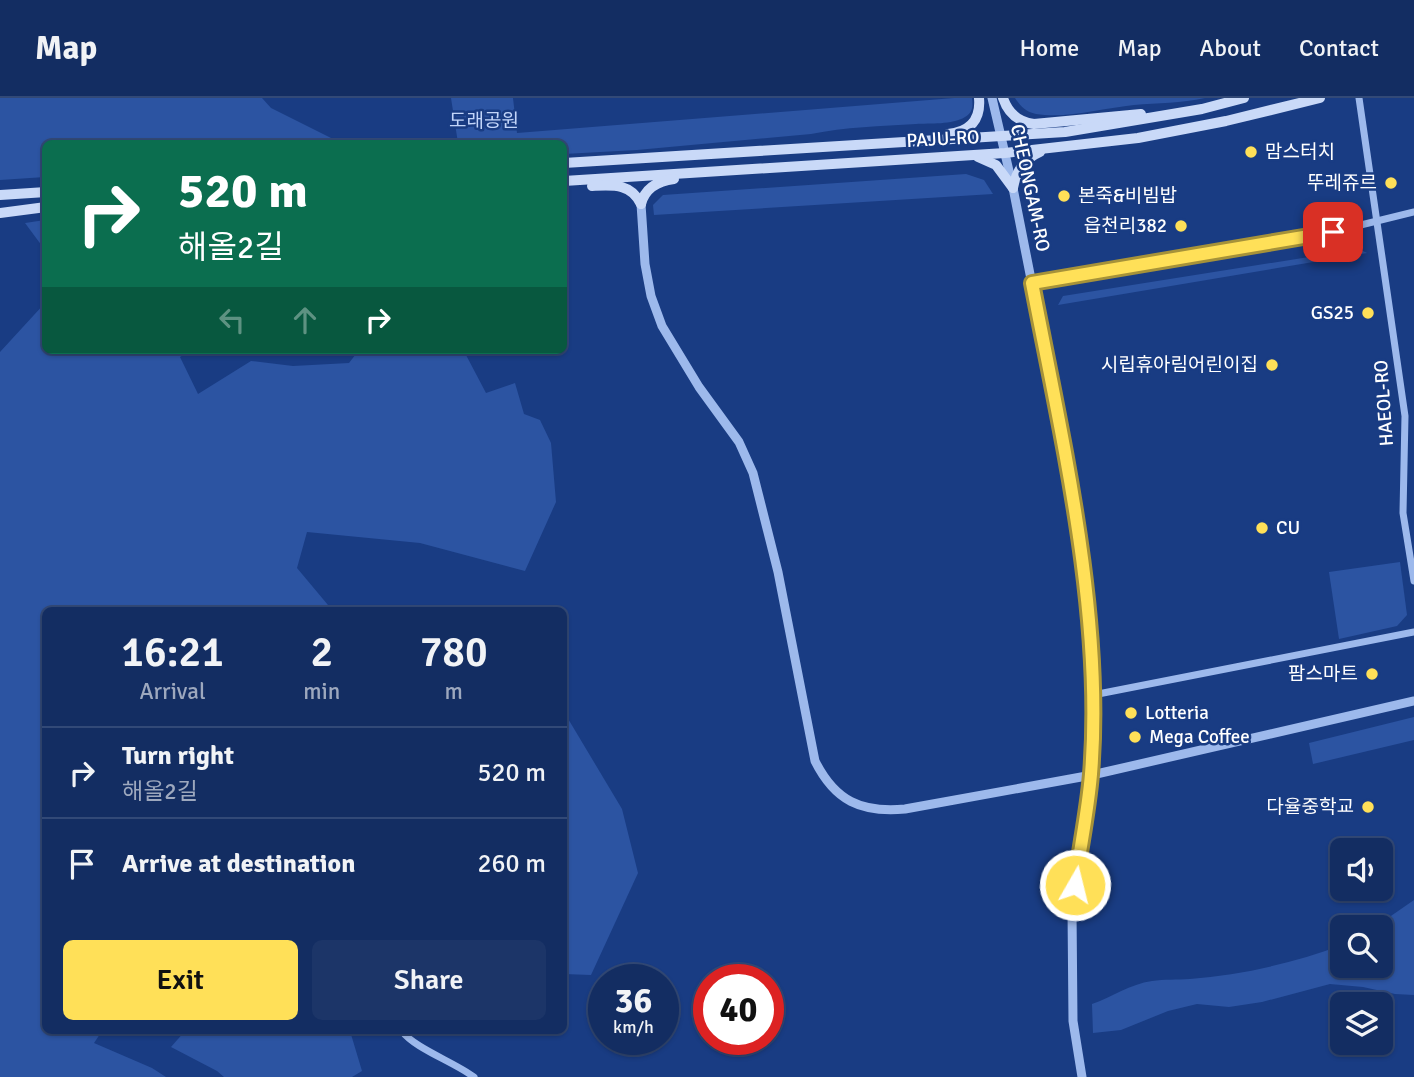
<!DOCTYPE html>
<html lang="en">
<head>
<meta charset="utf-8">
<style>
	:root { --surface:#132d62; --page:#1c3568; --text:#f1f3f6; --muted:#9da8be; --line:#324977; --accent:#ffe058 }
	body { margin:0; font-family:Signika,"Noto Sans KR",sans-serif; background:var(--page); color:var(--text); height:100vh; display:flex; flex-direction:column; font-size:26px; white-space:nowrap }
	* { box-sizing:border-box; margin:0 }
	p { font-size:23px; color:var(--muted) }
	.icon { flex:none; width:38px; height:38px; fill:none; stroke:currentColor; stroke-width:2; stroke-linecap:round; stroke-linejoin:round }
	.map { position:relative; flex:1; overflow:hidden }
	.sheet { position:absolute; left:42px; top:509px; width:525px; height:427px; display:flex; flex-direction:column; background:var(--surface); border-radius:10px; box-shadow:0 2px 5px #0004,0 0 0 2px var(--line) }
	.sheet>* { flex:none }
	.hud { position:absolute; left:42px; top:42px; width:525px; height:214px; border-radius:10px; box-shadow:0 2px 5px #0004,0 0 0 2px var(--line); background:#0b6e4f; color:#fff; overflow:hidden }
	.tools { position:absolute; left:1330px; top:740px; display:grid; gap:14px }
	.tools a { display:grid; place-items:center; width:63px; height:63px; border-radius:10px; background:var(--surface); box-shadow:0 2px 5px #0004,0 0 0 2px var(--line); font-size:35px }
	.speed { position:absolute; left:588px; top:866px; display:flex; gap:14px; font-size:35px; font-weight:700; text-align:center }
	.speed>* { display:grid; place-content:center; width:91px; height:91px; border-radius:50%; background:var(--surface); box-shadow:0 2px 5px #0004,0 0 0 2px var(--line); line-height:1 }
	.speed small { font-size:18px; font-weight:400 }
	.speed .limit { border:10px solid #d22; background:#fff; color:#111 }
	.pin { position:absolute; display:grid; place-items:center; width:60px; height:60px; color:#fff; margin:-30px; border-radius:14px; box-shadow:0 4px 10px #0006 }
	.me { position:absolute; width:77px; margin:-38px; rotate:8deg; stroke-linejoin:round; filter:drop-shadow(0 0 5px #0008) }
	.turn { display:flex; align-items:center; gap:24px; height:147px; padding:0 21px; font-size:32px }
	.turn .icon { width:91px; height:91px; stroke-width:2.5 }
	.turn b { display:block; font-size:49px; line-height:60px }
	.lanes { display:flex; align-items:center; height:66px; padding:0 21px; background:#0003; justify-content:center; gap:35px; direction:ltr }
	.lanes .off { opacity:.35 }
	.eta { display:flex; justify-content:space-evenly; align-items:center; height:119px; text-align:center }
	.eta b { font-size:42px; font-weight:600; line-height:49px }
	.cta { display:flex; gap:14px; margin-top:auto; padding:14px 21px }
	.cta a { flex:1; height:80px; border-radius:10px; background:var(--accent); color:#111; font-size:28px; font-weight:600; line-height:80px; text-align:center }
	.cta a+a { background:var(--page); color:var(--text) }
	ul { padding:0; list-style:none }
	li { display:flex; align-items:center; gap:21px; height:91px; padding:0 21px; border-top:2px solid var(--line) }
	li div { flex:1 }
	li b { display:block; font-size:26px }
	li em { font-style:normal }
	header { display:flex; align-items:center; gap:42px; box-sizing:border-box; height:98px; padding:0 35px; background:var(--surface); border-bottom:2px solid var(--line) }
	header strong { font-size:33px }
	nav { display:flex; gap:38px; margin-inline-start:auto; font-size:24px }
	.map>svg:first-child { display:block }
	.green { fill:#2c54a2 }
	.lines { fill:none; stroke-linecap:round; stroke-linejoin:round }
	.minor { stroke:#9db9ec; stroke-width:7 }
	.tertiary { stroke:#9db9ec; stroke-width:9 }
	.secondary { stroke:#c9d9f8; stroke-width:10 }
	.route-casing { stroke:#a69239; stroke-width:18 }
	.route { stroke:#ffe058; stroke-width:12 }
	.poi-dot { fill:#ffe058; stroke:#193c83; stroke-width:2.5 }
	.labels { text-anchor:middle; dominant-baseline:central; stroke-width:5; stroke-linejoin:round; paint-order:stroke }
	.park-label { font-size:19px; fill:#c2d5f9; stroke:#193c83 }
	.street-label { font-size:19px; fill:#fff; stroke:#193c83 }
	.poi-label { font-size:19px; fill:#fff; stroke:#193c83; text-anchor:end }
</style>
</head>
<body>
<header>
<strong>Map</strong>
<nav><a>Home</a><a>Map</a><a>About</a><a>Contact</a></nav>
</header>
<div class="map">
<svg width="1414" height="979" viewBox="0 0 1414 979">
	<rect width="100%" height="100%" fill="#193c83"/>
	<!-- green -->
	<g class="green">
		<path d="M0,0H262L271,10L341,45L46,46L45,79L0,82Z"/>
		<path d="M451,0H513L517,35L954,0H972C973,8 973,14 965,19C952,27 930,25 916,26C881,28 845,29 811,36L637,52L564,56V46L458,45Z"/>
		<path d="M1015,0H1205C1181,5 1158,5 1134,7C1103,10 1067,21 1036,16C1026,14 1020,8 1015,0Z"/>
		<path d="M966,76L984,82L993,96L654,117L653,107L663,97Z"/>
		<path d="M45,122H46L45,152L25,125Z"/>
		<path d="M1359,151L1367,155L1058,207L1063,198Z"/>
		<path d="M45,205L46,252H191L180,259L198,296L251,263L293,268L349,265L359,252H459L466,257L486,295L515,285L524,316L540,322L551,345L556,404L525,473L420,445L307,434L297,470L333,513H46V933H102L94,945L152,970L166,979H0V254Z"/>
		<path d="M1400,464L1407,517L1397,528L1339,541L1329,474Z"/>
		<path d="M564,614L622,711L638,775L591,877L564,876Z"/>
		<path d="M1414,619V642L1313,666L1309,645Z"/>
		<path d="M1414,802V897L1395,896L1363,889L1330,886L1262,904L1229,909L1197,906L1168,913L1121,932L1093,935L1092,906C1112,899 1130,886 1152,883C1164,881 1177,882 1190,881C1241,877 1294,865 1342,847V868H1381V830L1375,829Z"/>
		<path d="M185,933H350L362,973L352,979H224L217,973L171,949Z"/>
	</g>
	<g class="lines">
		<!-- minor -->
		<g class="minor">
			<path d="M1359,0L1405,318L1403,415L1414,483"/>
			<path d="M1032,185L1312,139L1414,114"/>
			<path d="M1093,597L1414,534"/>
			<path d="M402,933C414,950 454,964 474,979"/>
		</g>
		<!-- tertiary -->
		<g class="tertiary">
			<path d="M992,0L1013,90L1060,328L1075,420L1089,526L1093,597L1092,677L1072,812L1073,923L1082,979"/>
			<path d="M641,106L645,166L651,198L662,228L699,289L739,344L753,375L778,474L815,663C835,703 861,715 905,711L1092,677L1414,603"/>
		</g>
		<!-- secondary -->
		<g class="secondary">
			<path d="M1003,0C1008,15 1018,24 1034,26L1141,16"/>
			<path d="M948,36C970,34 981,22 979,0"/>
			<path d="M978,59L996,67L1013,90"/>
			<path d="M564,65L1065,34L1202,11L1244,0"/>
			<path d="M564,83L1005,55L1138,40L1226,23L1320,0"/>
			<path d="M592,88C613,87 631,85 641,106"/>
			<path d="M1013,90C1016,73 1024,61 1040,54"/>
			<path d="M0,97L46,94"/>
			<path d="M641,106C645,90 658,83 674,81"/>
			<path d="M0,115L46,109"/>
		</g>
	</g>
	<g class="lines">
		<!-- route casing -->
		<g class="route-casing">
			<path id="route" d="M1075,787C1080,750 1088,713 1091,676C1104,517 1062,341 1032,185L1333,134"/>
		</g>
		<!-- route -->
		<use href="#route" class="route"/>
	</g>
	<!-- markers -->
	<g class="poi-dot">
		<circle cx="1251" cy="54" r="7"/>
		<circle cx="1391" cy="85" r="7"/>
		<circle cx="1064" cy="98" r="7"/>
		<circle cx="1181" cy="128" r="7"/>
		<circle cx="1368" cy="215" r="7"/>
		<circle cx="1272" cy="267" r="7"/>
		<circle cx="1262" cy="430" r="7"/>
		<circle cx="1372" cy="576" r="7"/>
		<circle cx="1131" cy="615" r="7"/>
		<circle cx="1135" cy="639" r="7"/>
		<circle cx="1368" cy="709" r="7"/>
	</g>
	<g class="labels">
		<!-- park labels -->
		<g class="park-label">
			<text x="484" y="23">도래공원</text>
		</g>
		<!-- street labels -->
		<g class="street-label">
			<text transform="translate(943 41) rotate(-3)">PAJU-RO</text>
			<text transform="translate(1030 90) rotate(78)">CHEONGAM-RO</text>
			<text transform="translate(1384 305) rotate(-94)">HAEOL-RO</text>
		</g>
		<!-- poi labels -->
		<g class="poi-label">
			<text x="1265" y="54" text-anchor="start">맘스터치</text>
			<text x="1377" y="85">뚜레쥬르</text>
			<text x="1078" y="98" text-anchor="start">본죽&amp;비빔밥</text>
			<text x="1167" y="128">읍천리382</text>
			<text x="1354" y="215">GS25</text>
			<text x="1258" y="267">시립휴아림어린이집</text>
			<text x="1276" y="430" text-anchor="start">CU</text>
			<text x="1358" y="576">팜스마트</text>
			<text x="1145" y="615" text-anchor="start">Lotteria</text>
			<text x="1149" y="639" text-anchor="start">Mega Coffee</text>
			<text x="1354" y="709">다율중학교</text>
		</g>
	</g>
</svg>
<div class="tools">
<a><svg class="icon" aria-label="sound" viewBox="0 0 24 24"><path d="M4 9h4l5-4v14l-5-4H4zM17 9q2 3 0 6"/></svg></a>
<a><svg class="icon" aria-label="search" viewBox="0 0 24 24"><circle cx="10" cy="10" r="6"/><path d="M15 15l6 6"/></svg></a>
<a><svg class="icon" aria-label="layers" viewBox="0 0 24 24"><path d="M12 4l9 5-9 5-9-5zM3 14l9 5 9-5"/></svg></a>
</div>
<div class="speed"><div>36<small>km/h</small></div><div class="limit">40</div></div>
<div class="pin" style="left:1333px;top:134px;background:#d93025"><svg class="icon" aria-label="arrive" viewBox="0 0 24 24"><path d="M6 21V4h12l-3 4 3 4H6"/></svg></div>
<svg class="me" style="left:1075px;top:787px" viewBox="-20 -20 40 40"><circle r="17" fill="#ffe058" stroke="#fff" stroke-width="3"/><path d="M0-11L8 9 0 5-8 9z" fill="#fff"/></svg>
<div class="hud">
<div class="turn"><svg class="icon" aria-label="right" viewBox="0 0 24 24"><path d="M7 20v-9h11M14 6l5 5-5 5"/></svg><div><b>520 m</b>해올2길</div></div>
<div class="lanes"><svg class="icon off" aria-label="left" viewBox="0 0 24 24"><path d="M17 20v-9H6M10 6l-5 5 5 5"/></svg><svg class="icon off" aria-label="ahead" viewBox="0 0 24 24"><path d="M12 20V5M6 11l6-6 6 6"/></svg><svg class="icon" aria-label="right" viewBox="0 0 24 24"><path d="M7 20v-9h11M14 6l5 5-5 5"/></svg></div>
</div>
<section class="sheet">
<div class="eta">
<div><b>16:21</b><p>Arrival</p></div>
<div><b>2</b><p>min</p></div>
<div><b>780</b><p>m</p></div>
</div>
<ul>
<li><svg class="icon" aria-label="right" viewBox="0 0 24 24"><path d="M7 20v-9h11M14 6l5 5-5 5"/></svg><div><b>Turn right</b><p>해올2길</p></div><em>520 m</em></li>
<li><svg class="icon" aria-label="arrive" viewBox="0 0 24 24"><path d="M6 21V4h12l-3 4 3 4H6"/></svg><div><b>Arrive at destination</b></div><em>260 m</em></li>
</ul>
<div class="cta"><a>Exit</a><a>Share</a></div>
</section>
</div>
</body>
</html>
